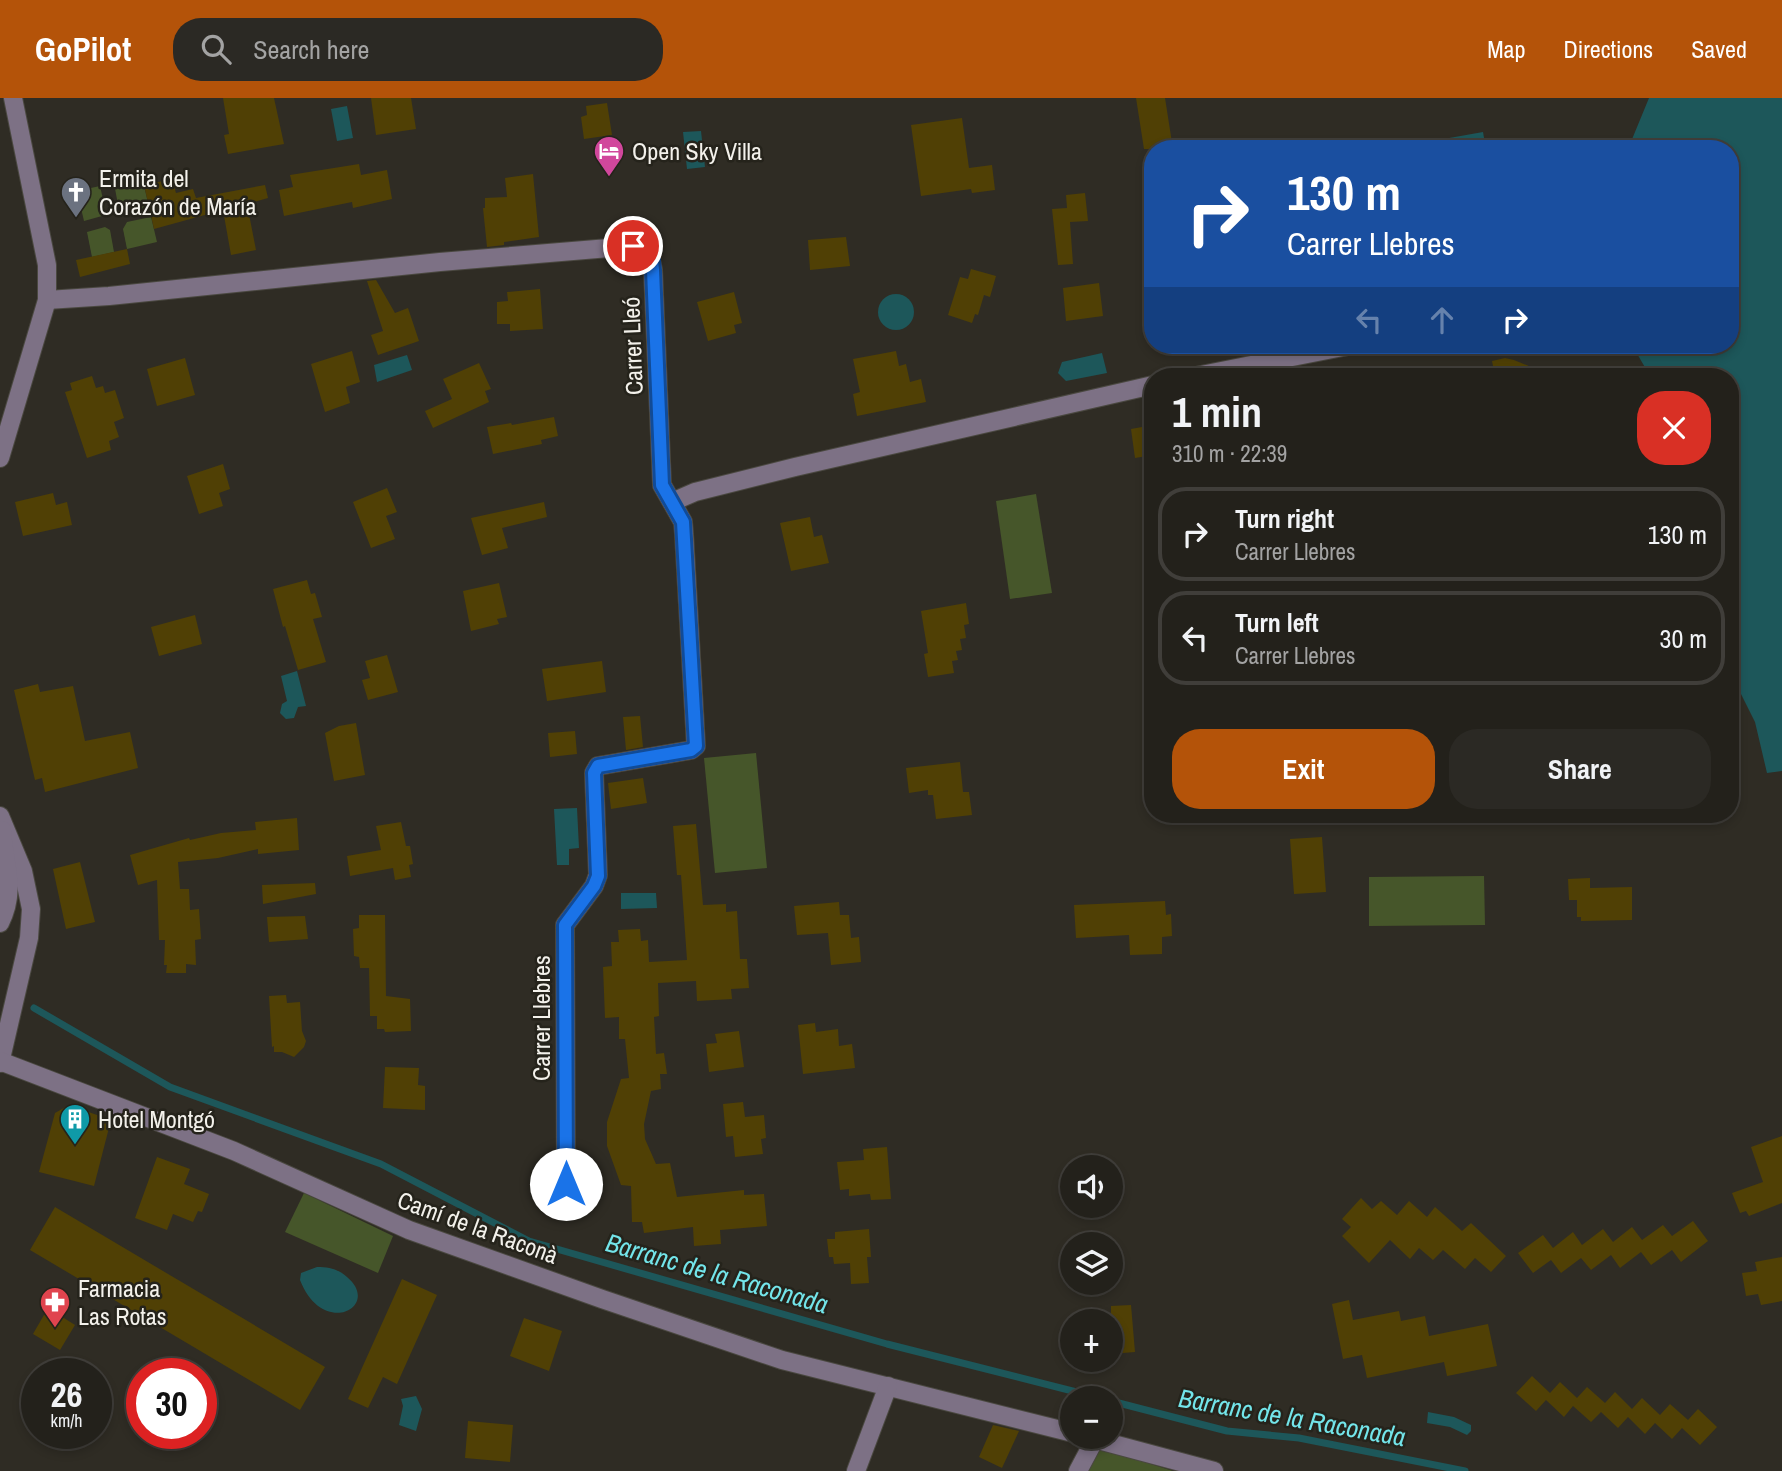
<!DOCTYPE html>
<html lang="en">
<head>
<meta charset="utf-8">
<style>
	:root { --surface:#23211b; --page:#2b2924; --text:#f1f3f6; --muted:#a3a3a3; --line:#403e3a; --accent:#b45309 }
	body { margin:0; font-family:"Archivo Narrow",sans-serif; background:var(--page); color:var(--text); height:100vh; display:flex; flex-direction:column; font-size:26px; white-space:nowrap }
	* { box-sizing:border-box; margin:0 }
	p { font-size:23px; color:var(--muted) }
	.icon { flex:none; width:38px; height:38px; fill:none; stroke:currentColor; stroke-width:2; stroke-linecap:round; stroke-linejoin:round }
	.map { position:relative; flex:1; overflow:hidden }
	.drawer { position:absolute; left:1144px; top:270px; width:595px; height:455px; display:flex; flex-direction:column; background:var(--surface); border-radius:28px; box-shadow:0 4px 10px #0003,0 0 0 2px var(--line) }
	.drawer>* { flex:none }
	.top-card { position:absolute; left:1144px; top:42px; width:595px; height:214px; border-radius:28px; box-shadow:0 4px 10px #0003,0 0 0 2px var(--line); background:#1a4fa0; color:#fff; overflow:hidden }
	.controls { position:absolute; left:1060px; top:1057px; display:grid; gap:14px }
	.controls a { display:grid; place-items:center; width:63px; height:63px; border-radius:50%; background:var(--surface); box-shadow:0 4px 10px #0003,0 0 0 2px var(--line); font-size:35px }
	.speed { position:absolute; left:21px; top:1260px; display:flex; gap:14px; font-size:35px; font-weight:700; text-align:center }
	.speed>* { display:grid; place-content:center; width:91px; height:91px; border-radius:50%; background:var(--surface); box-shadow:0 4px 10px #0003,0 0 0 2px var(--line); line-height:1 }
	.speed small { font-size:18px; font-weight:400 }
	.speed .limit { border:10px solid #d22; background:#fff; color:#111 }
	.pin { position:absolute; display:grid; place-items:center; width:60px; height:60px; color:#fff; margin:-30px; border:4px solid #fff; border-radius:50%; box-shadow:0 2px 7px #0007 }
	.me { position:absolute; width:77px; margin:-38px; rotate:0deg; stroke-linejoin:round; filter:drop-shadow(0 0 5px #0008) }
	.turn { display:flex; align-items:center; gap:24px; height:147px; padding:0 28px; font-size:32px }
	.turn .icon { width:91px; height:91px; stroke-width:2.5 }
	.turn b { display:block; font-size:49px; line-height:60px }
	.lanes { display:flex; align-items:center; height:66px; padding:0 28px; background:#0003; justify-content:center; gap:35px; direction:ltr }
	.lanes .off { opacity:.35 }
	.round { display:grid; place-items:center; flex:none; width:74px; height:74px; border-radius:28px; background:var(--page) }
	.head { display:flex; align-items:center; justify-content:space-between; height:119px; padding:0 28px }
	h1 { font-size:42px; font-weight:800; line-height:52px }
	.primary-button { display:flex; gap:14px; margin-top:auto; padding:14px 28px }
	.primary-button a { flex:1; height:80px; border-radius:28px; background:var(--accent); color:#fff; font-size:28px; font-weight:800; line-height:80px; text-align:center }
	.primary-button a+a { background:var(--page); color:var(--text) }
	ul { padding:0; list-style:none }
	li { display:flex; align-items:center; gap:21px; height:94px; margin:0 14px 10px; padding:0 14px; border:4px solid var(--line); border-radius:28px }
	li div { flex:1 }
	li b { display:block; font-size:26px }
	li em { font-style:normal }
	header { display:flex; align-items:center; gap:42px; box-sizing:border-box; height:98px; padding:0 35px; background:var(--accent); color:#fff }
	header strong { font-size:33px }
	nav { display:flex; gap:38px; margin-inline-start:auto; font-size:24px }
	.search { width:490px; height:63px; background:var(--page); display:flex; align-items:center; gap:18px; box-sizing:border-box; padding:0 24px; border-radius:28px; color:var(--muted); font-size:26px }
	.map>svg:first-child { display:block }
	.green { fill:#46562a }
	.water { fill:#1d575a }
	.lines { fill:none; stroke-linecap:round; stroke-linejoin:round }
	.stream { stroke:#1d575a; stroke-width:7 }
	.building { fill:#504005 }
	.minor-casing { stroke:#4a4840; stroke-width:20 }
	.minor { stroke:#7d7185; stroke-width:18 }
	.route-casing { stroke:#114b97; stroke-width:18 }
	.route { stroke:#1a73e8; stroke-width:12 }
	.labels { text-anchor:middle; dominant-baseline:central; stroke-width:5; stroke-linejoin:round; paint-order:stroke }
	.poi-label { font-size:24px; fill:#f3f1eb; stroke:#25231b; text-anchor:start }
	.street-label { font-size:24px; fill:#f3f1eb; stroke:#25231b }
	.water-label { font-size:26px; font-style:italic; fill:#73e5ea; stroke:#25231b }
</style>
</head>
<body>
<header>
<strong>GoPilot</strong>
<div class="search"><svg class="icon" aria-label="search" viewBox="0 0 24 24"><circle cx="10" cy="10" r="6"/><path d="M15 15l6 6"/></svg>Search here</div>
<nav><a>Map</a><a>Directions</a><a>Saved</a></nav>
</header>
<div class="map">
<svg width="1782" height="1373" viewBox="0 0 1782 1373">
	<rect width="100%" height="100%" fill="#2f2c24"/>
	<!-- green -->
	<g class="green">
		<path d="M142,79L149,109L127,114L118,107L114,85Z"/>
		<path d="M100,88L105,110L102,118L84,123L77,93Z"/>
		<path d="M151,119L157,144L127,151L123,131L127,124Z"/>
		<path d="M105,129L110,132L114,154L92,159L87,134Z"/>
		<path d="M1036,396L1052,495L1010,501L996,403Z"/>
		<path d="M756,655L767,770L715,775L704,660Z"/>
		<path d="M1484,778L1485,827L1369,828V779Z"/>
		<path d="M304,1095L393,1138L378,1175L285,1134Z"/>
		<path d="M1100,1350L1173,1373H1088Z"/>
	</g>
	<!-- water -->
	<g class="water">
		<path d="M1649,0H1782V673L1767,675L1755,624L1731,576V278H1650L1632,247H1731V51H1628Z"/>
		<path d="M347,8L353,40L337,43L331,11Z"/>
		<path d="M701,33L705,69L687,71L683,34Z"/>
		<path d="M1483,34L1486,51H1440L1438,42Z"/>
		<circle cx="896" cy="214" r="18"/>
		<path d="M1102,255L1107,275L1066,283L1058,275L1062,264Z"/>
		<path d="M407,257L412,272L377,284L374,267Z"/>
		<path d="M297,573L306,608L298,609L294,620L286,621L280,615L282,606L287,603L281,578Z"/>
		<path d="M577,710L579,750L569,751V767H557L554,711Z"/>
		<path d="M621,795H656L657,810L621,811Z"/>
		<path d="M317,1169C329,1169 338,1171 347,1179C382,1208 323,1241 300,1182L301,1175Z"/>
		<path d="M416,1298L422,1311L416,1333L399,1327L403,1308L401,1301Z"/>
		<path d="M1428,1314L1454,1319L1471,1327V1333L1467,1337L1450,1329L1427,1325Z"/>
	</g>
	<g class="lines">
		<!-- stream -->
		<g class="stream">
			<path d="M34,910L170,989L381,1066L529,1143L887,1246L1100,1300"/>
			<path d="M1111,1303L1227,1333L1299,1340L1465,1373"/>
		</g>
	</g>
	<!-- building -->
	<g class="building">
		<path d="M223,0H274L284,46L228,56L224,37L229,36Z"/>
		<path d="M371,0H411L416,31L376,37Z"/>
		<path d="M1136,0H1165L1173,51H1144Z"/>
		<path d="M607,5L612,37L584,41L581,19L587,17L586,8Z"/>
		<path d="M962,20L969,70L992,67L995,92L972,95L971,91L921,98L911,27Z"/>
		<path d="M359,66L361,77L387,72L392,101L353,110L352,104L284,118L279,92L293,89L290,77Z"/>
		<path d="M533,76L539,139L504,144V147L487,149L483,110H485V100L507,99L505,80Z"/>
		<path d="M172,81L176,95L193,91L196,100L265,87L268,100L247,106L256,152L231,157L223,112L154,131L144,87Z"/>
		<path d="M1085,95L1088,123L1070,124L1073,166L1058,167L1052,111L1067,110L1066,97Z"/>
		<path d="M846,139L850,168L810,172L808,142Z"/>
		<path d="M127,151L130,166L80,179L76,162Z"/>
		<path d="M971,171L996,178L990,199L984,197L978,217L975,216L972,225L948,217L960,179L968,181Z"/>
		<path d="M376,182L395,215L408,210L419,243L378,257L371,237L383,233L367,183Z"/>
		<path d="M1099,185L1103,218L1066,223L1063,190Z"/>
		<path d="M540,191L543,231L510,233V226H497V204L508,203L507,194Z"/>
		<path d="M734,194L742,225L734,227L736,235L708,243L697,204Z"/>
		<path d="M352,253L360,284L346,289L350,305L325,314L311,266Z"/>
		<path d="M896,253L899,268L906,266L910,284L921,281L926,304L857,318L853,296L860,294L853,261Z"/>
		<path d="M185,260L195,297L157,308L147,271Z"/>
		<path d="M1505,260L1514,262L1553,278H1495L1492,263Z"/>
		<path d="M479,265L491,291L485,293L489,304L433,330L425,313L452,301L443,281Z"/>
		<path d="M92,278L96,290L103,288L105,295L115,292L124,320L114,324L119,339L109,343L111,352L87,360L65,294L72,292L70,285Z"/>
		<path d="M554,319L558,338L541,342L542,346L493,356L487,329L511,325L512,327Z"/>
		<path d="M1153,327V357L1135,360L1131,331Z"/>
		<path d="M223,366L230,391L219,395L223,408L199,416L187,378Z"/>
		<path d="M387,390L397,414L386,418L395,441L371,450L353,404Z"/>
		<path d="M53,395L56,407L67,404L72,427L23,438L15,404Z"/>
		<path d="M544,404L547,419L502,430L508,450L482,457L471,420Z"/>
		<path d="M810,419L814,439L822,437L829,465L791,473L780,425Z"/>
		<path d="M307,482L311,496L315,495L322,519L313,521L326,564L298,572L285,528L283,529L273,491Z"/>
		<path d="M499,485L507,519L497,521L499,526L471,533L463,493Z"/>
		<path d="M966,505L969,526L964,527L966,540L960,541L962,552L956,553L958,562L952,563L954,575L928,579L924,556L928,555L921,513Z"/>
		<path d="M195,517L202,546L159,558L151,529Z"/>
		<path d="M387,557L398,594L368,602L362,582L370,580L365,563Z"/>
		<path d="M602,563L606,594L547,603L542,571Z"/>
		<path d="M38,586L40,594L73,588L85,643L130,634L138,670L45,694L42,680L35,682L14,592Z"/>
		<path d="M640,618L643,649L626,652L623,619Z"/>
		<path d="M356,625L365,677L334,683L325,635L339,628Z"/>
		<path d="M575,633L577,656L550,659L548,635Z"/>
		<path d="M960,664L963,694H969L972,717L936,721L933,697H928V692L909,695L906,670Z"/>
		<path d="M643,680L647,705L611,711L608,685Z"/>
		<path d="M297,720L299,752L258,756V751L218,760L178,764L180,791H189L190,812L199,811L201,841L195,842L196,867L186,866V875H166L167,867H164L165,842H159L157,782L138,787L130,757L189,740L190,742L221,735L256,732L255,724Z"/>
		<path d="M401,724L406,748H410L413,766L409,767L411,779L395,782L393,770L350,778L347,758L381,752L376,728Z"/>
		<path d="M696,726L703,807L726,806V814L737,813L740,861H747L749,890L731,891L732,901L697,903L696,883L658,885L659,918L654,919L656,956L664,955L667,976H660L661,991L651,993L644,1026L645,1041L656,1066L670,1065L677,1099L744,1092V1097L764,1096L767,1128L720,1132L721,1146L694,1148L693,1129L644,1135L642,1124H632L631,1088L621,1087L607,1048V1024L621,981L629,980L625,941H619V919L605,920L603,869L612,868L611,844H619L618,832L640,831L641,843L648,842L649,864L687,862L681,777H677L673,728Z"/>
		<path d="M1322,739L1326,794L1294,796L1290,741Z"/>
		<path d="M80,764L95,824L66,831L53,771Z"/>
		<path d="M1590,780V790L1632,789V822L1581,823V819H1577V802H1569L1568,781Z"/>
		<path d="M315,785L316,796L263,806L262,787Z"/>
		<path d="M1165,803L1166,817L1171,816L1172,838L1162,839V856L1130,857L1129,837L1076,840L1074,807Z"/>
		<path d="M839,804L840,817H849L851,840L859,839L861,864L831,867L828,835L797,837L794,808Z"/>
		<path d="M359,817H385L386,898L410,901L411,933L385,934L384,931H377V918H370L369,870H360L359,859L354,858L353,831L359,830Z"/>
		<path d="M305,818L308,841L269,844L267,819Z"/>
		<path d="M286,897L287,905L300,904L302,933L306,943L304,949L294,959L282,954H274V948L272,949L269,898Z"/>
		<path d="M815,925L816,934L838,931L839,948L852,946L855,970L803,976L798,927Z"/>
		<path d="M739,933L744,969L709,974L706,946L717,945L715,936Z"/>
		<path d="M385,969L419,970L418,987L425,988V1012L383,1010Z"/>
		<path d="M743,1004L745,1019L764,1017L766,1040L761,1041L763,1056L735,1059L733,1038L726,1039L723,1006Z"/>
		<path d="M69,1007L111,1022L94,1088L39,1074L55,1015Z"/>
		<path d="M1782,1038V1105L1749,1118L1746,1113L1740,1115L1732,1095L1763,1084L1751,1049Z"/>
		<path d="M887,1049L891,1101L871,1102L870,1096L849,1098V1091L840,1092L837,1064L864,1062L863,1051Z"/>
		<path d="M157,1059L190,1071L184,1086L209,1096L202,1114L198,1113L193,1124L173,1116L167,1132L135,1120Z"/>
		<path d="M1361,1100L1372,1111L1381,1103L1397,1117L1409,1103L1427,1119L1435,1109L1462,1133L1471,1125L1506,1158L1491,1174L1475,1160L1465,1171L1443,1152L1433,1162L1419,1150L1410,1161L1390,1142L1369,1165L1342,1138L1351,1129L1342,1121Z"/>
		<path d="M55,1109L325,1269L300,1312L30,1152Z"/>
		<path d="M1693,1123L1708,1143L1681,1164L1672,1152L1651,1167L1641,1154L1620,1170L1611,1157L1591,1172L1581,1160L1561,1175L1551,1162L1533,1175L1518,1155L1543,1137L1553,1150L1573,1134L1582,1147L1603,1131L1613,1144L1632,1129L1642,1142L1663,1127L1672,1138Z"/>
		<path d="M869,1131L871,1159H867L869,1185L851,1186L850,1165L834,1166L833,1159H829L827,1141H835V1134Z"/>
		<path d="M1782,1159V1203L1761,1207L1758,1196L1746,1198L1742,1175L1757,1173L1755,1164Z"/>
		<path d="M402,1181L437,1197L397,1286L383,1279L368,1310L348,1301Z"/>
		<path d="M1349,1202L1353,1222L1399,1213L1401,1223L1425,1218L1429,1238L1488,1226L1497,1268L1447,1278L1444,1264L1367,1280L1362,1257L1343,1261L1332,1206Z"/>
		<path d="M1131,1207L1135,1254L1111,1256V1208Z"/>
		<path d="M48,1210L75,1227L60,1252L33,1236Z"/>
		<path d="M524,1220L562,1233L549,1273L510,1258Z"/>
		<path d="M1532,1278L1550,1295L1560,1284L1577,1300L1587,1289L1605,1305L1615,1294L1632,1311L1642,1300L1660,1317L1670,1306L1688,1322L1698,1311L1717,1329L1700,1347L1682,1330L1672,1341L1655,1325L1645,1336L1628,1319L1618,1330L1601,1314L1591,1324L1573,1308L1564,1319L1546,1302L1536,1313L1516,1295Z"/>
		<path d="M468,1323L513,1327L510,1364L465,1360Z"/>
		<path d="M993,1327L1019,1333L1002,1370L979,1359Z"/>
	</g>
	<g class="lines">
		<!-- minor casing -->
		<g class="minor-casing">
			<g id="minor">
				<path d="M47,202L109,198L440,164L633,148C647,149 651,159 653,172L662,387L683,424L684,436L696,648L691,652L598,668L594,675L598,777L594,788L565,827L566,1086L582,1106"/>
				<path d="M1196,278L1353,247"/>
				<path d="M0,360L47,202V167L13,0"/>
				<path d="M672,404L695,394L795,369L1153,287"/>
				<path d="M0,718L23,773L31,811L29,840L0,965"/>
				<path d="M0,825C17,791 4,767 2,732"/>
				<path d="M0,963L234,1053L409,1132L602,1201L782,1262L1073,1335"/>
				<path d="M1087,1339L1214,1373"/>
				<path d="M856,1373L888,1288"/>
				<path d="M1078,1373L1095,1341"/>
			</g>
		</g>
		<!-- minor -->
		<use href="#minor" class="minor"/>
	</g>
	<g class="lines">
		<!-- route casing -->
		<g class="route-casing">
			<path id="route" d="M566,1086L565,827L594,788L598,778L594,675L598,668L691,652L696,648L683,424L662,387L653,172L652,163L645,151L633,148"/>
		</g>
		<!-- route -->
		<use href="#route" class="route"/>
	</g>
	<!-- icons -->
	<defs>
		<g id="hotel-pin" transform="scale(1.575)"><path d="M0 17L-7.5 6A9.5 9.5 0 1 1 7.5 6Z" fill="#d1479c" stroke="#25231b"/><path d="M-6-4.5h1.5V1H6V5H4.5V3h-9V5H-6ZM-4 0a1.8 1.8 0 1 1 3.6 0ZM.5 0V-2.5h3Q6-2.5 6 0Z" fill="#fff"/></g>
		<g id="church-pin" transform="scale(1.575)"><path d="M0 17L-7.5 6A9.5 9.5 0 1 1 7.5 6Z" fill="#6b7280" stroke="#25231b"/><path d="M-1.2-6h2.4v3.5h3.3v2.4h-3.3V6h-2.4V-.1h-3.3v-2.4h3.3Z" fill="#fff"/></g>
		<g id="building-pin" transform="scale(1.575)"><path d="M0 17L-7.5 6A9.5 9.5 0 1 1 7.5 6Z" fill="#0f9aa8" stroke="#25231b"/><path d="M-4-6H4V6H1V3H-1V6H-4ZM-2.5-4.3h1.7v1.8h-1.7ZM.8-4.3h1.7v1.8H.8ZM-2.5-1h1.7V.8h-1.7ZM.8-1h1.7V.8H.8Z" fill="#fff"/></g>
		<g id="pharmacy-pin" transform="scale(1.575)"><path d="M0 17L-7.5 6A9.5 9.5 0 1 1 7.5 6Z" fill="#e0444e" stroke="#25231b"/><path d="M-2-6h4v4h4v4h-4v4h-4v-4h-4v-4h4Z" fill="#fff"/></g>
	</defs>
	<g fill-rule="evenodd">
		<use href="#hotel-pin" x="609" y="53"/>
		<use href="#church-pin" x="76" y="94"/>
		<use href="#building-pin" x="75" y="1021"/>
		<use href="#pharmacy-pin" x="55" y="1204"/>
	</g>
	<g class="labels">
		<!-- poi labels -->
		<g class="poi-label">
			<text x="632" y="53">Open Sky Villa</text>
			<text x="99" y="80">Ermita del<tspan x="99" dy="28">Corazón de María</tspan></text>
			<text x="98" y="1021">Hotel Montgó</text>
			<text x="78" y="1190">Farmacia<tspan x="78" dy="28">Las Rotas</tspan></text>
		</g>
		<!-- street labels -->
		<g class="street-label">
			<text transform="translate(632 248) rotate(-92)">Carrer Lleó</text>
			<text transform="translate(541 920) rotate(-90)">Carrer Llebres</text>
			<text transform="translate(478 1129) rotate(20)">Camí de la Raconà</text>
		</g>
		<!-- water labels -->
		<g class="water-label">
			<text transform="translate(717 1175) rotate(16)">Barranc de la Raconada</text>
			<text transform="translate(1292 1319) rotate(10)">Barranc de la Raconada</text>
		</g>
	</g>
</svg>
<div class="controls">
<a><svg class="icon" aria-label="sound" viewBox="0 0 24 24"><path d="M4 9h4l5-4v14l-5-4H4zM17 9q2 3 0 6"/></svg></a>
<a><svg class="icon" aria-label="layers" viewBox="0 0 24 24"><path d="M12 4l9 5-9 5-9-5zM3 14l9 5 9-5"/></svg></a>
<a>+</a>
<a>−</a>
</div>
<div class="speed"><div>26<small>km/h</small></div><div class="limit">30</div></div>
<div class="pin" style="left:633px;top:148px;background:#d93025"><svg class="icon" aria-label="arrive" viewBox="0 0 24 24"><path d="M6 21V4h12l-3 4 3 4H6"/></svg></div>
<svg class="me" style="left:566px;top:1086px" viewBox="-20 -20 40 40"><circle r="19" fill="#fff"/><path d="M0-13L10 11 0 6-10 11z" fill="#1a73e8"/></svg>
<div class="top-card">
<div class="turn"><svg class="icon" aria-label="right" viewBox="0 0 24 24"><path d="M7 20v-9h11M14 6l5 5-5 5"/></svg><div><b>130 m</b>Carrer Llebres</div></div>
<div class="lanes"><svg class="icon off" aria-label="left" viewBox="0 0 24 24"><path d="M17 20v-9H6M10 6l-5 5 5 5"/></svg><svg class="icon off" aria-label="ahead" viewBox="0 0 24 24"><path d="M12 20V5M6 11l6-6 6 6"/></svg><svg class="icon" aria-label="right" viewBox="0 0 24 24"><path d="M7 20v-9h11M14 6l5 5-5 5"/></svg></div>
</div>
<section class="drawer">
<div class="head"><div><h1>1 min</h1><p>310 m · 22:39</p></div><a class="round" style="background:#d93025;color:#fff"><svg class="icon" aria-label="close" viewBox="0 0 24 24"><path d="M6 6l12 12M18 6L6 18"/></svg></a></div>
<ul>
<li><svg class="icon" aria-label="right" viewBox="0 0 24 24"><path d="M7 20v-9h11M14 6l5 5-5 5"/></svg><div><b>Turn right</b><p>Carrer Llebres</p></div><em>130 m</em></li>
<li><svg class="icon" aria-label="left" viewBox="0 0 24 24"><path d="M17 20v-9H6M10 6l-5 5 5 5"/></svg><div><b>Turn left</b><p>Carrer Llebres</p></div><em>30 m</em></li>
</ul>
<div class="primary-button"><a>Exit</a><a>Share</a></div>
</section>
</div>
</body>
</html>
